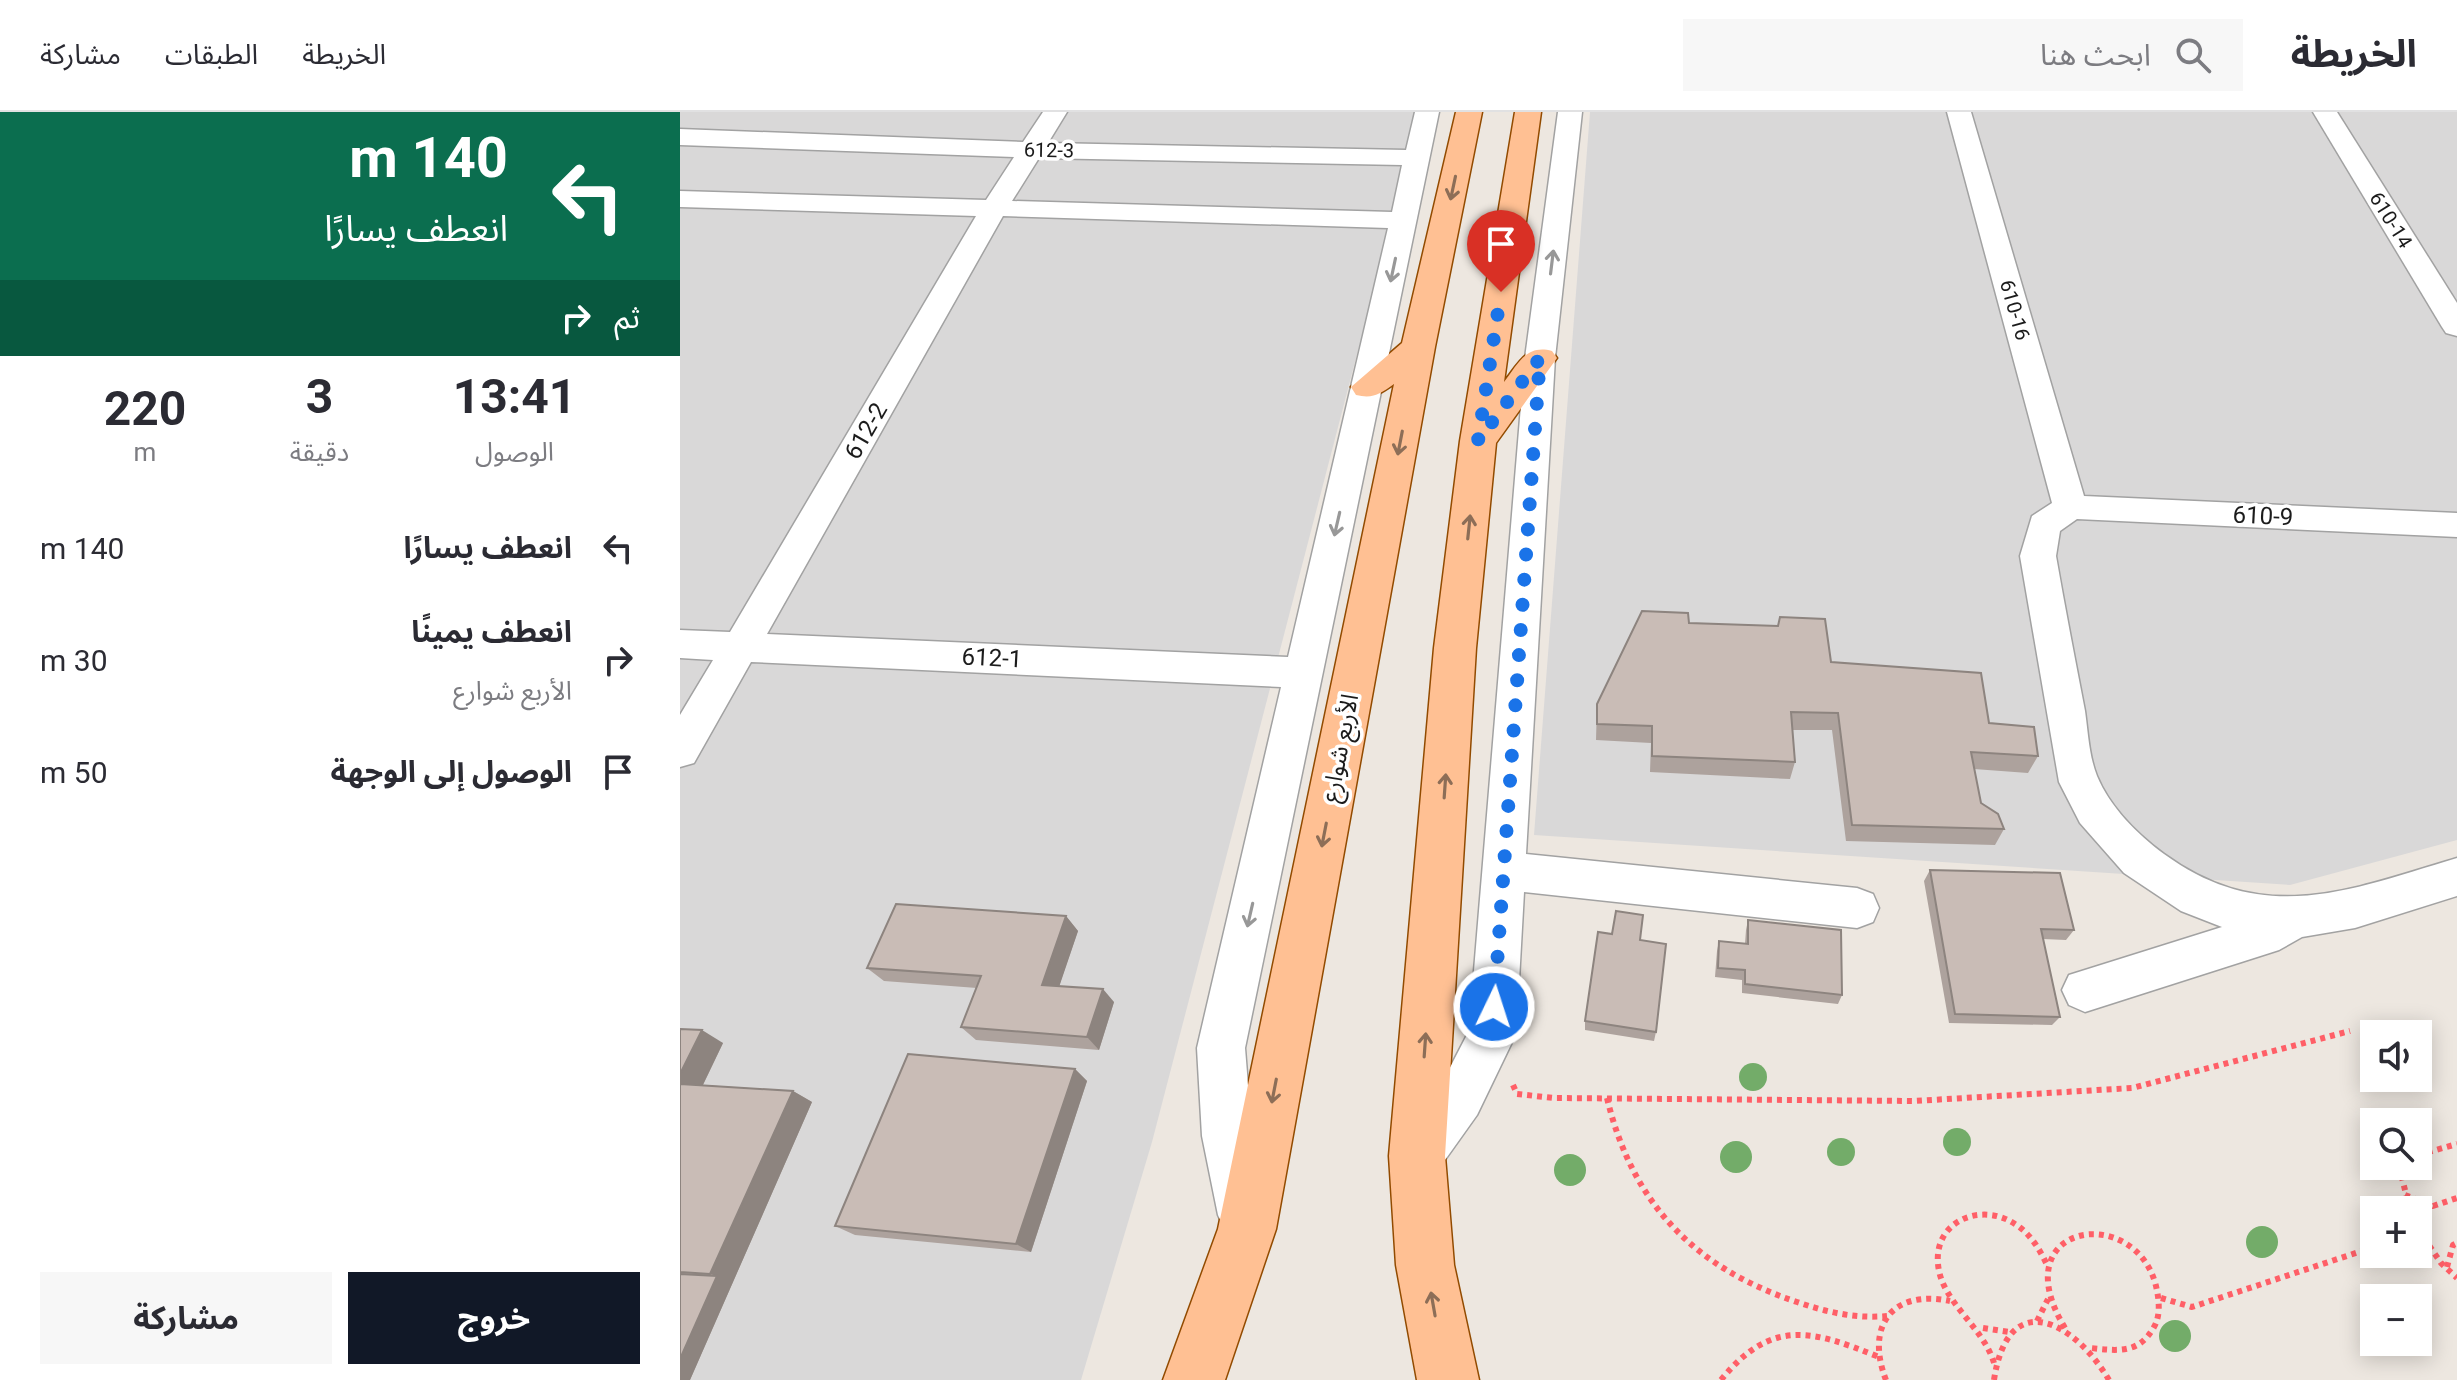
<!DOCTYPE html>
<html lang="ar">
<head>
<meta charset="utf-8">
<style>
	:root { --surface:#fff; --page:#f7f7f7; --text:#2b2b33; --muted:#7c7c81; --line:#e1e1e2; --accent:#111827 }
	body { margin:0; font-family:Roboto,"Noto Sans Arabic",sans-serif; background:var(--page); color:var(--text); direction:rtl; height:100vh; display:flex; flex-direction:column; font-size:30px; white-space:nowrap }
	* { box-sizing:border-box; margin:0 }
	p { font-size:26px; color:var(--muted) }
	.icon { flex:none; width:44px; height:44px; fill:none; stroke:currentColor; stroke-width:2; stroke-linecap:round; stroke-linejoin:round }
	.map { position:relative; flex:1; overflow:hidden; direction:ltr }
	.sheet { display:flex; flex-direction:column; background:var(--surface); width:680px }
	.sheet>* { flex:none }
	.banner { background:#0b6e4f; color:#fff; overflow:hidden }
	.tools { position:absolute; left:1680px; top:908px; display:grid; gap:16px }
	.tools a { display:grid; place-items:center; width:72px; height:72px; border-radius:0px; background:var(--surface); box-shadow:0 4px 20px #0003; font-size:40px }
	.pin { position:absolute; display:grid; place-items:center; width:68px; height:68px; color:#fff; margin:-82px -34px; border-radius:50% 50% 50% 0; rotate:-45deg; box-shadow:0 0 8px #0007 }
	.pin .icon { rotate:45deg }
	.me { position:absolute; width:88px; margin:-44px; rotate:4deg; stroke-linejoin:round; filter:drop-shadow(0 0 6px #0008) }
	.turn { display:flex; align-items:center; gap:28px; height:168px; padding:0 40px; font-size:36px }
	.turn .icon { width:104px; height:104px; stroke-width:2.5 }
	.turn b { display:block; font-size:56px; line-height:68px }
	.then { display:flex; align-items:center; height:76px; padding:0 40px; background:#0003; gap:16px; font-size:30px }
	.eta { display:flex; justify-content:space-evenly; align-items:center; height:136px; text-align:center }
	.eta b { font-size:48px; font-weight:700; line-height:56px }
	.action { display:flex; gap:16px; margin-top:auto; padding:16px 40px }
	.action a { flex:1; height:92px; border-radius:0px; background:var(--accent); color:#fff; font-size:32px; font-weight:700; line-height:92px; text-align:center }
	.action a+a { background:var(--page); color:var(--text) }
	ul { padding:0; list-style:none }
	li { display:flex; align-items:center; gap:24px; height:112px; padding:0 40px }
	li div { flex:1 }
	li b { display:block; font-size:30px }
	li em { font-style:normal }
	header { display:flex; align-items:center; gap:48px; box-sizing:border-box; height:112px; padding:0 40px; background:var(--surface); border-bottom:2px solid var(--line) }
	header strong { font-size:38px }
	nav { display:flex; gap:44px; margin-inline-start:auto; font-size:28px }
	.search { width:560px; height:72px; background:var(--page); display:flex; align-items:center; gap:20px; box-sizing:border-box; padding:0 28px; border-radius:0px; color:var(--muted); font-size:30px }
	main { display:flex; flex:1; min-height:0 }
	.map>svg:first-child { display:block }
	.residential { fill:#d9d8d8 }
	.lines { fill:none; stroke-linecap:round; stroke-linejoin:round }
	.minor-casing { stroke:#a2a2a2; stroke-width:3 }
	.major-casing { stroke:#924b00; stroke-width:3 }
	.path { stroke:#ff5f67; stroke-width:6; stroke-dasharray:5 5; stroke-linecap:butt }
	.minor { fill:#fff; fill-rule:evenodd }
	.major { fill:#ffc093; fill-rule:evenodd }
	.tree { fill:#73ac69 }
	.wall { fill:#ada29d }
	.shaded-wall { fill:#8d847f }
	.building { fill:#c9bcb6; stroke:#8d847f; stroke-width:2 }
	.oneway { stroke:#8d6e57 }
	.oneway2 { stroke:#989898 }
	.route { stroke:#1a73e8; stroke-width:14; stroke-dasharray:0 25.2 }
	.labels { text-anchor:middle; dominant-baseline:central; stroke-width:7; stroke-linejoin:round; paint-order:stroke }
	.far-street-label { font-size:20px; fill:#1b1b1b; stroke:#fff }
	.street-label { font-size:24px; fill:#1b1b1b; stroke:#fff }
</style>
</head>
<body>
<header>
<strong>الخريطة</strong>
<div class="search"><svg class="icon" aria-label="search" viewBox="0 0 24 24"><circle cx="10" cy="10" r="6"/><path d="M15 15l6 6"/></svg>ابحث هنا</div>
<nav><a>الخريطة</a><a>الطبقات</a><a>مشاركة</a></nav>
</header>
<main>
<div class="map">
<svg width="1777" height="1268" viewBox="0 0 1777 1268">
	<rect width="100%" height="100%" fill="#ede7e0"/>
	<!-- residential -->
	<g class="residential">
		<path d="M0,0H740L472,1030L401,1268H0Z"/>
		<path d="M910,0H1777V728L1610,773L854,723Z"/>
	</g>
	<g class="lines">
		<!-- minor casing -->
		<g class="minor-casing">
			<g id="minor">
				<path d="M363,0H387L368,31L726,38L735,0H759L565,936L572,1024L590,1103L582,1121L564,1129L546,1121L538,1103L522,1024L517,936L601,575L71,550L14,651L0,655V603L33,548L0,546V518L50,520L296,104L0,95V79L306,88L334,45L0,33V17L343,30ZM359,46L722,53L712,100L332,89ZM323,104L708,116L608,545L87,522Z"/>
				<path d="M878,0H902L875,246L846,742L1177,776L1193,782L1199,796L1193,810L1177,816L844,780L836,922L797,1003L755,1062L737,1069L719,1062L712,1044L719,1026L763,969L789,919L845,246Z"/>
				<path d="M1267,0H1291L1404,384L1777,401V425L1397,407L1380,419L1376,444C1385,496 1395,547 1405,599C1408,620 1409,644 1417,664C1430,695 1457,722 1484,742C1584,815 1670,778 1777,746V784L1675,816L1622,825L1599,838L1405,900L1389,893L1382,878L1389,863L1542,815L1501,799L1444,761L1400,711L1379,670L1340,444L1352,404L1372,391Z"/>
				<path d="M1633,0H1657L1777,191V224L1766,221L1762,215Z"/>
			</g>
		</g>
		<!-- major casing -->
		<g class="major-casing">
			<g id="major">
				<path d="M776,0H802L755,235L596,1117L545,1268H483L538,1117L714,272C700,282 693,287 676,283L671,275L722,231Z"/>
				<path d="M835,0H861L824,270C838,252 846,232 872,239L877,246L816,331L796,536L765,1044L774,1153L799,1268H737L716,1153L709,1044L754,536L780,329Z"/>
			</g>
		</g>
		<!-- path -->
		<g class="path">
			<path d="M833,973L837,982L874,986L1234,989L1452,976L1670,919"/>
			<path d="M927,986C952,1091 1014,1156 1117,1190C1146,1200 1176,1207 1207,1204"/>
			<path d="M1738,1043L1777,1032"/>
			<path d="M1719,1054L1730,1098"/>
			<path d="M1725,1083L1753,1094L1777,1086"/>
			<path d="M1738,1117L1761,1151L1777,1166"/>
			<path d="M1767,1155L1773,1133L1777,1131"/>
			<path d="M1481,1186L1512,1195L1694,1135"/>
			<path d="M1357,1209L1368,1187"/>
			<path d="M1303,1216L1329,1220"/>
			<path d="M1385,1216C1321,1111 1455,1090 1476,1174C1479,1187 1481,1203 1474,1215C1459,1242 1438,1239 1411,1236"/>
			<path d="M1314,1251C1303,1214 1261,1190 1258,1152C1254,1108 1302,1090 1335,1112C1351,1122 1360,1138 1368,1155"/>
			<path d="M1041,1268C1091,1206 1132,1218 1199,1245"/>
			<path d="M1206,1268C1185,1214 1212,1177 1270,1189"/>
			<path d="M1314,1268C1328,1174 1394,1209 1429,1268"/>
		</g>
		<!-- minor -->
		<use href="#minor" class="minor"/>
		<!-- major -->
		<use href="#major" class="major"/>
	</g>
	<!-- trees -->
	<g class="tree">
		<circle cx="1073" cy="965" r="14"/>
		<circle cx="1277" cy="1030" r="14"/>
		<circle cx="1161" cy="1040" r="14"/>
		<circle cx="1056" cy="1045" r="16"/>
		<circle cx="890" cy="1058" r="16"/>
		<circle cx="1582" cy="1130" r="16"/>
		<circle cx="1495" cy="1224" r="16"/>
	</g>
	<!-- wall -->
	<g class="wall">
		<path d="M1009,511L1151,550L1309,611L1358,644L1348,661L1294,657L1301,691L1324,717L1315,733L1166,729L1152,618H1112L1115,650L1110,667L970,660L971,631L916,628L917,592Z"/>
		<path d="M1250,758L1394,818L1386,828L1363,827L1380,905L1372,913L1269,911L1244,769Z"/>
		<path d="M386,804L398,819L379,874L434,890L419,938L296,928L281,915L297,876L204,869L187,856Z"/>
		<path d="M1068,808L1162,883L1158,892L1062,881V868L1035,865L1037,839L1039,829L1065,832L1066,818Z"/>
		<path d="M960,828L976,920L974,929L905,918V909Z"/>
		<path d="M0,917L43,931L23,973L113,979L132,990L10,1268H0Z"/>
		<path d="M395,957L407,969L351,1140L175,1123L155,1114Z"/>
	</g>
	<!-- shaded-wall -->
	<g class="shaded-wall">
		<path d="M386,804L398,819L375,887L362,873Z"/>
		<path d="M423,877L434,890L419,938L407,925Z"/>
		<path d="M22,918L43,931L18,983L0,974V962Z"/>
		<path d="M395,957L407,969L351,1140L336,1132Z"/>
		<path d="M113,979L132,990L10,1268H0V1247L37,1164L30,1162Z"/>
	</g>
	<!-- building -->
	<g class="building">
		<path d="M962,499L1008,501L1009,511L1098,514L1100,505L1145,507L1151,550L1301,561L1309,611L1354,615L1358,644L1291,640L1301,691L1318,702L1324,717L1172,713L1158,601L1111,600L1115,650L972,644V614L917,612V592Z"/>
		<path d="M1250,758L1380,761L1394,818L1361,817L1380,905L1275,902Z"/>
		<path d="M216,792L386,804L362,873L423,877L407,925L281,915L301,864L187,856Z"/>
		<path d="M936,799L963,803L960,828L986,832L976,920L905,909L918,820L932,822Z"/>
		<path d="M1068,808L1161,818L1162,883L1065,872V858L1038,856L1039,829L1068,832Z"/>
		<path d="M0,917L22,918L0,962Z"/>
		<path d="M228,942L395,957L336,1132L155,1114Z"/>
		<path d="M0,972L113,979L30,1162L0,1160Z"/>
		<path d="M0,1162L37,1164L0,1247Z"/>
	</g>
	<!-- one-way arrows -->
	<defs><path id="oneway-shaft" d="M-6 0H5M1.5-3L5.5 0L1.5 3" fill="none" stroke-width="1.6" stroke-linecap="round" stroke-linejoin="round" transform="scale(2)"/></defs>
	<g class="oneway">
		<use href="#oneway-shaft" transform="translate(773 76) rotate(102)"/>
		<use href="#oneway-shaft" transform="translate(720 331) rotate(101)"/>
		<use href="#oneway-shaft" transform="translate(789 415) rotate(-84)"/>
		<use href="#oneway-shaft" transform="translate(765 674) rotate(-86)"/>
		<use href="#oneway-shaft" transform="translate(644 723) rotate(101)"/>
		<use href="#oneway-shaft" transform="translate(745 933) rotate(-86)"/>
		<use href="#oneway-shaft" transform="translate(594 979) rotate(101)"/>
		<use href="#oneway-shaft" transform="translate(753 1192) rotate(-100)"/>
	</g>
	<g class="oneway2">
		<use href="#oneway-shaft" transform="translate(872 150) rotate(-83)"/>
		<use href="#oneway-shaft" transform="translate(713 158) rotate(102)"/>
		<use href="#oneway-shaft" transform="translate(657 412) rotate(103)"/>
		<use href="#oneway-shaft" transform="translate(570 803) rotate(103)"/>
	</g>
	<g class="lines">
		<!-- route -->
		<path class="route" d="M814,895L860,246L798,329L821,180"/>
	</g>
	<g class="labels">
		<!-- far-street labels -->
		<g class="far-street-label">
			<text transform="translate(369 38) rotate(1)">612-3</text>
			<text transform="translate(1711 108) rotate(58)">610-14</text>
			<text transform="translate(1335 198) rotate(74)">610-16</text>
		</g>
		<!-- street labels -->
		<g class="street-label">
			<text transform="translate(186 319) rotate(-60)">612-2</text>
			<text transform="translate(1583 404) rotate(3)">610-9</text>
			<text transform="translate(312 546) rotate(3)">612-1</text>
			<text transform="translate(660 636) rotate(-79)">الأربع شوارع</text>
		</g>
	</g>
</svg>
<div class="tools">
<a><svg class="icon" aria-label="sound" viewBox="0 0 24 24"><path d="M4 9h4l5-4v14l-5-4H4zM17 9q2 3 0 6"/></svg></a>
<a><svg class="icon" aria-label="search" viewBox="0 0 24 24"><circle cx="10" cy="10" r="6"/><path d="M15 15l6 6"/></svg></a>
<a>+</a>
<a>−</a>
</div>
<div class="pin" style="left:821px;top:180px;background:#d93025"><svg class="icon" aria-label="arrive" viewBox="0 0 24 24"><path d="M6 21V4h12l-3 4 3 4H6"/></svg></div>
<svg class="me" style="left:814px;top:895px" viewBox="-20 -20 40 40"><circle r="17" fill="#1a73e8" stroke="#fff" stroke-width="3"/><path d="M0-11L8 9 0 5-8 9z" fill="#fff"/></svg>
</div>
<section class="sheet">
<div class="banner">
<div class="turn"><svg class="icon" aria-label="left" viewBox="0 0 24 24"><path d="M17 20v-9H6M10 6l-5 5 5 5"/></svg><div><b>140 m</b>انعطف يسارًا</div></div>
<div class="then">ثم<svg class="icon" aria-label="right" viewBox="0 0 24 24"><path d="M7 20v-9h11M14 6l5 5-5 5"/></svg></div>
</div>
<div class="eta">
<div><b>13:41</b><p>الوصول</p></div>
<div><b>3</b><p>دقيقة</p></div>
<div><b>220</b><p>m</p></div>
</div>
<ul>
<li><svg class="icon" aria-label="left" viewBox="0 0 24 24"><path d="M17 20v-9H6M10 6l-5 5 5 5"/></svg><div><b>انعطف يسارًا</b></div><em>140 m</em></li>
<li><svg class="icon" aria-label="right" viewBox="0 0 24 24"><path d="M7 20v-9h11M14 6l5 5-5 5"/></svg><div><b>انعطف يمينًا</b><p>الأربع شوارع</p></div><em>30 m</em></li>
<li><svg class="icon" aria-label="arrive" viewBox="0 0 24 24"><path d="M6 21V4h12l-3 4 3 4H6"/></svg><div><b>الوصول إلى الوجهة</b></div><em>50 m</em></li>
</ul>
<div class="action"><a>خروج</a><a>مشاركة</a></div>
</section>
</main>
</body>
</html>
